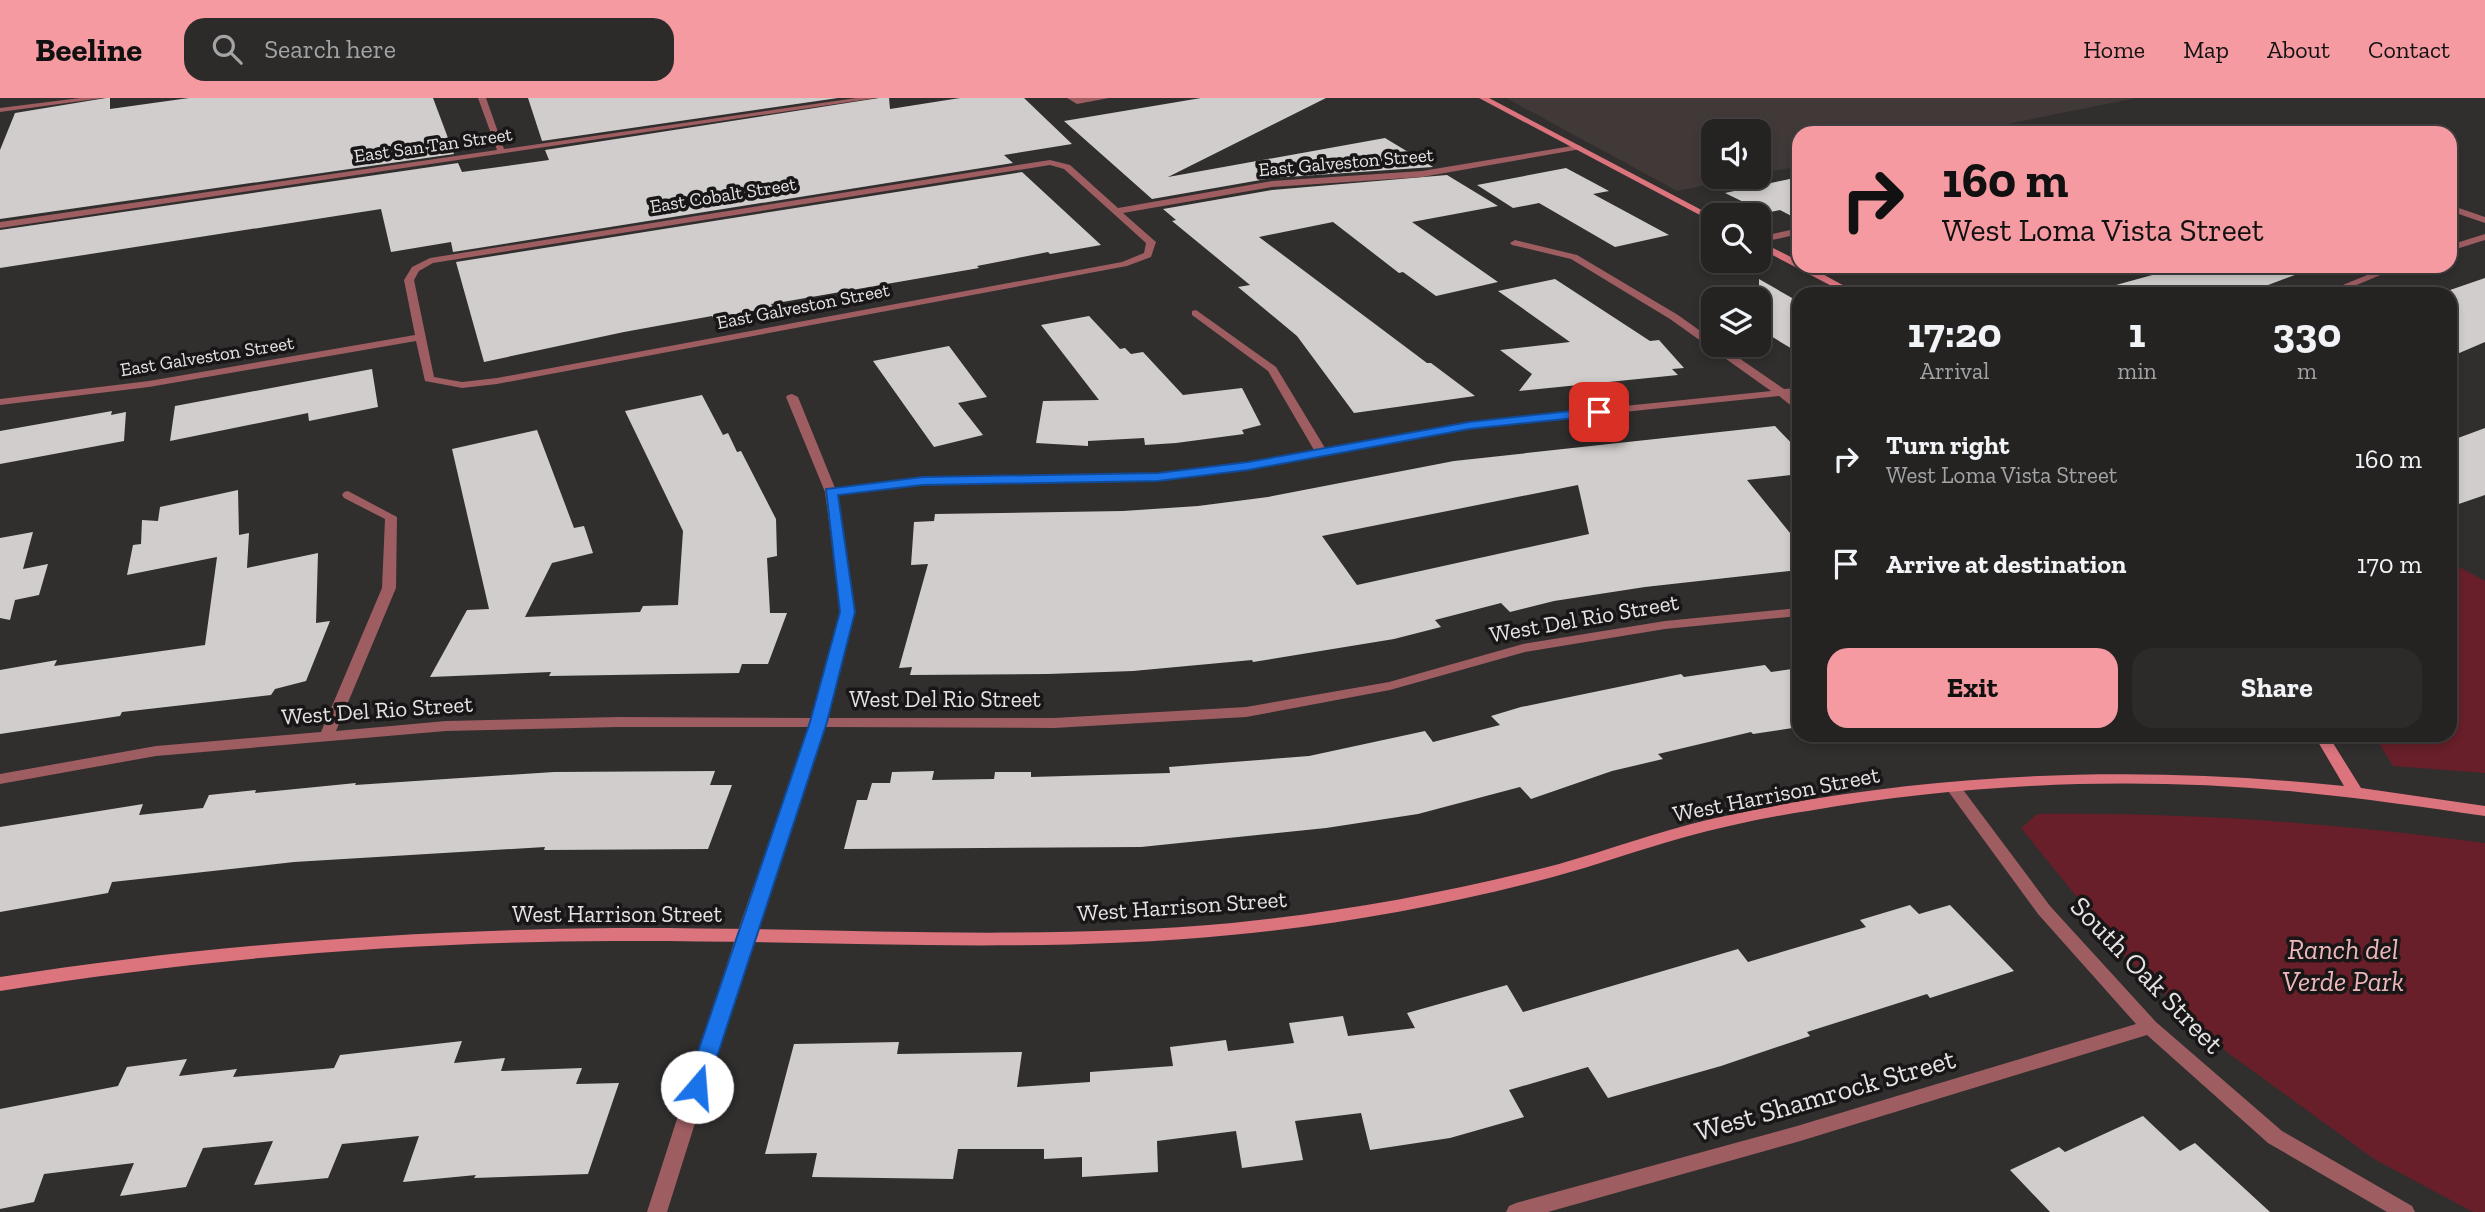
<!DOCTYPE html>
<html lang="en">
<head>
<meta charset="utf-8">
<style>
	:root { --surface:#252222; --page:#2d2a2a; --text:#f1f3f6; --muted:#a3a4a5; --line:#423f40; --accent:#f49aa0 }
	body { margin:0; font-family:"Zilla Slab",serif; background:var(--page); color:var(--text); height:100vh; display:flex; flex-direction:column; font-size:26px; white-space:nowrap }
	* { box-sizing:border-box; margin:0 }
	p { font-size:23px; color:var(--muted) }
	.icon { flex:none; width:38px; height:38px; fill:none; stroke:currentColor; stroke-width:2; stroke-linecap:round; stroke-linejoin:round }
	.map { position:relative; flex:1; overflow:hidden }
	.side { position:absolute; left:1792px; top:189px; width:665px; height:455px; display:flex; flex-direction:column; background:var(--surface); border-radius:21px; box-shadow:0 4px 10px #0003,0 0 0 2px var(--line) }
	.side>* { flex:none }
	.banner { position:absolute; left:1792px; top:28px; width:665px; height:147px; border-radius:21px; box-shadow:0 4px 10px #0003,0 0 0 2px var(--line); background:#f49aa0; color:#111; overflow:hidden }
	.fabs { position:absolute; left:1701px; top:21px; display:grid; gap:14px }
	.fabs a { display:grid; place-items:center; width:70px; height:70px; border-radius:14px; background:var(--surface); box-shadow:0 4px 10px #0003,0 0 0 2px var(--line); font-size:35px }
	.pin { position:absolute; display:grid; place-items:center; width:60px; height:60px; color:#fff; margin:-30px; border-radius:14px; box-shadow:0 4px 10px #0006 }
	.me { position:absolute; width:77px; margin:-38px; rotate:18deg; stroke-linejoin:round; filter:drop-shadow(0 0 5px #0008) }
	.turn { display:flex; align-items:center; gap:24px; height:147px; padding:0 35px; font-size:32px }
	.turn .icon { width:91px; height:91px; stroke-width:2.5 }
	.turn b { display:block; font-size:49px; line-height:60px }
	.eta { display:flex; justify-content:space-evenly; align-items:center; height:119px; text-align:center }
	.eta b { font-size:42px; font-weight:700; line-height:49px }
	.cta { display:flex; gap:14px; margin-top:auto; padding:14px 35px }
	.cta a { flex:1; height:80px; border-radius:21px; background:var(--accent); color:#111; font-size:28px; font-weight:700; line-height:80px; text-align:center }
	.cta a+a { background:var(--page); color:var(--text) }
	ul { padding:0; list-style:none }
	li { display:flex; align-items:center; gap:21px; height:105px; padding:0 35px }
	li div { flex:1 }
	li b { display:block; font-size:26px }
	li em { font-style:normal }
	header { display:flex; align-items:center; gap:42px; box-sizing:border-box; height:98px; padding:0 35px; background:var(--accent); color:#111 }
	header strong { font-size:33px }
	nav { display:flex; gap:38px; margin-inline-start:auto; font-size:24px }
	.search { width:490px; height:63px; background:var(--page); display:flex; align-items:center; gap:18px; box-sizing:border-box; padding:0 24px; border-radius:21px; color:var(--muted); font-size:26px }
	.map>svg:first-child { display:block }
	.built { fill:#413838 }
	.green { fill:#681f29 }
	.building { fill:#d1cdcd; fill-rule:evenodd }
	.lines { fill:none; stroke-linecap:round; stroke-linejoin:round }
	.street { fill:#9d5d61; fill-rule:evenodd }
	.secondary { fill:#db747d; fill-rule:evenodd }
	.route { fill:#1a73e8; stroke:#114b97; stroke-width:2 }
	.labels { text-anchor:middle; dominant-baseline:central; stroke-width:7; stroke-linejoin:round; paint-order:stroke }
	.far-street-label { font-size:19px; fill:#e5e3e3; stroke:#181616 }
	.street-label { font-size:23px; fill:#e5e3e3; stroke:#181616 }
	.near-park-label { font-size:28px; font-style:italic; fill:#eeb7ba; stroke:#181616 }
	.near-street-label { font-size:28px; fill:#e5e3e3; stroke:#181616 }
</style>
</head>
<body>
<header>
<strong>Beeline</strong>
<div class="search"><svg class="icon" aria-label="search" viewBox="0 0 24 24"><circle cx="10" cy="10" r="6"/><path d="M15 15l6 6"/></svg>Search here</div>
<nav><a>Home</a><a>Map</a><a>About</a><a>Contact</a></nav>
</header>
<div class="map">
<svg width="2485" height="1114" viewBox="0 0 2485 1114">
	<rect width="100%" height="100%" fill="#312e2e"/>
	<!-- built -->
	<path class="built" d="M1506,0H2137L1963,35H1799V68L1759,76V33H1713V79H1746L1677,93Z"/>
	<!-- green -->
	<g class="green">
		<path d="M2450,464L2485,483V675L2393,668L2374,637H2450Z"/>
		<path d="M2037,716C2187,714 2336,725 2485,745V1114H2473L2374,1061L2228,955L2122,855L2021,730Z"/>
	</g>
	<!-- building -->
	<g class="building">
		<path d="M106,0H110V11L189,0H433L454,56L0,121V52L15,15Z"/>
		<path d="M528,0H838L542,43Z"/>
		<path d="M879,0H889L890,11L960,0H1024L1072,46L1004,57L1013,65L453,154L451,144L391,154L381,111L0,170V132L458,65L462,74L549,62L545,52Z"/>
		<path d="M1201,0H1326L1168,79L1385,40L1433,69L1272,80L1152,101L1064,23Z"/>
		<path d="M1566,70L1609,93L1593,96L1669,137L1615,149L1539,105L1513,110L1477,87Z"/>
		<path d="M1022,74L1101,147L1050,156L1048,154L977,168L979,170L771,206L773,209L714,221L712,218L624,234L484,264L456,164Z"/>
		<path d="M1447,77L1498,108L1412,124L1498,184L1436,198L1403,174L1399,175L1333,124L1259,139L1427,265H1431L1475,298L1354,315L1297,238L1238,189L1250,187L1172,123L1176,122L1163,111L1272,92Z"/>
		<path d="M1799,79V122L1780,112L1766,115L1725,95Z"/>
		<path d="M2185,168H2311V171L2244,196H2117L2116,187Z"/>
		<path d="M2485,180V244L2450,259V192Z"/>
		<path d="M1555,181L1650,243L1659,242L1684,270L1672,271L1678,277L1519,293L1532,276L1500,252L1570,244L1498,193Z"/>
		<path d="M1759,181L1799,204V255L1759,231Z"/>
		<path d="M1089,218L1120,251L1125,250L1131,256L1143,254L1183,297L1242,290L1261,327L1242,332L1244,336L1176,345L1145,347L1144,340L1088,343V348L1036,345L1043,303L1099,302L1041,227Z"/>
		<path d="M949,248L987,299L958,305L983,337L934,349L873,263Z"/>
		<path d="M372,271L378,309L309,323L308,315L170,343L175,308Z"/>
		<path d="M702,297L723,337L728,335L737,354L741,353L776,421L777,458L767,460L770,515H787L768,566H742L739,575L549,578L551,574L430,579L467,512L489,511L452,351L537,332L574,430L584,428L593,455L552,465L525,519L640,514L643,508L678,507L683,433L625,313Z"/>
		<path d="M112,313L111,317L126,314L124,343L0,366V333Z"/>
		<path d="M1775,328L1799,353V376L1747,382L1799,446V472L1645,489L1554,503L1510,514L1501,505L1435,522L1441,529L1394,541L1253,564L1252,562L1133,573L1048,576L910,577L912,569L899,570L928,466L911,467L914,424L934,423L935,416L1123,413L1198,408L1268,399L1454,363ZM1578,387L1589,436L1357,487L1322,438Z"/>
		<path d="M2485,330V397L2450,409V343Z"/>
		<path d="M238,392L239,437L249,435L247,470L318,455L316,525L330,523L306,583L275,591L271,597L122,614L120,618L0,636V572L57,562L54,568L205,547L217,459L127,477L133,447L141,446L142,422L158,423L160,409Z"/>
		<path d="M33,434L23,471L48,466L39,497L15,502L10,522L0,520V440Z"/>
		<path d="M1765,567L1771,574L1799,570V629L1753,636L1751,634L1658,656L1663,661L1612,673L1531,701L1520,689L1418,716L1326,730L1141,749L844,751L857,702H867L872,685H890L892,674L934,673L932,682L994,681L995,674H1031V679L1170,675L1169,669L1309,658L1425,633L1433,644L1500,627L1491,618L1521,609L1681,576L1684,579Z"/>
		<path d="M715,673L710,687H732L708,751L544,752L545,749L294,764L112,784L108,795L0,814V729L143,706L139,717L203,710L209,697L256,692L255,695L356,685L355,687L554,674Z"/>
		<path d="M1910,807L1919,816L1950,807L2014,873L1930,900L1927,896L1807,934L1810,938L1721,968L1608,1000L1588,969L1509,992L1524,1019L1450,1040L1370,1052L1361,1015L1295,1023L1303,1062L1242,1070L1236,1033L1157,1043L1158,1074L1082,1079V1059L1044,1061V1051H958L953,1081L812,1079L817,1055L765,1056L794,946L899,944L897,956L1022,954L1017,989L1090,984V974L1173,968L1170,949L1226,942L1228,953L1294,945L1289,925L1343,918L1348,938L1415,930L1407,915L1507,887L1523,914L1738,851L1748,864L1866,829L1860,822Z"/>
		<path d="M462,943L454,965L505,960L501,973L582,970L576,986L619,985L588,1076L474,1080L476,1077L403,1084L419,1038L342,1046L328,1080L254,1087L273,1043L203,1050L186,1089L120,1098L134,1065L44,1076L34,1104L0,1111V1011L118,988L127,969L187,961L179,978L237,971L233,979L334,970L340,957Z"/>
		<path d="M2143,1018L2180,1053L2195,1045L2270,1114H2050L2010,1072L2059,1049L2065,1054Z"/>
	</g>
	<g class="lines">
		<!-- street -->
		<g class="street">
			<path d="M80,0H103L0,14V10Z"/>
			<path d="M478,0H486L504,51L856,0H876L0,130V124L497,52Z"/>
			<path d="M1067,0H1109L1077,6Z"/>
			<path d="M1578,47L1582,49L1581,51L1422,79L1272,89L1123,115L1156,144L1151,159L1127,168L497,286L462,290L425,283L416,243L149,289L0,307V301L149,283L415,237L404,182L412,169L430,160L1050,62L1070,67L1118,110L1272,83L1422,73ZM1050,67L1064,71L1146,145L1144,155L1122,164L497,280L462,284L434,279L414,182L419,173L433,165Z"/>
			<path d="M2450,107L2485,119V125L2450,113Z"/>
			<path d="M1799,130V136L1759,145V139Z"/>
			<path d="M2485,136V142L2450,153V147Z"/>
			<path d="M1515,142L1577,157L1678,217L1713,242V247H1720L1784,291L1799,290V296L1791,297L1799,305V314L1779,298L1469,330L1248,372L1158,383L922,387L837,397L855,514L827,620H1054L1246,609L1389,584L1523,546L1665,523L1799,510V518L1665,531L1525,554L1390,592L1246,619L1054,630L824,629L754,838L667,1114H647L736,838L809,629H619L446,633L156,658L0,686V676L156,648L321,634L382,490L385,421L344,400L342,397L344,394L348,393L397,419L396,490L336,633L446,623L619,619L812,620L841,514L825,394L786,299L788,297L792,296L798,299L835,390L922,379L1158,375L1248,364L1314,352L1268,273L1192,217V213L1196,212L1276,269L1325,350L1469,324L1771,293L1670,221L1571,161L1512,147L1510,145Z"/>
			<path d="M2389,168H2402L2335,196H2321Z"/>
			<path d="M1953,684L1958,685L2050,808L2156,924L2282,1033L2412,1108L2415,1114H2387L2268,1045L2147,937L1797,1044L1548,1114H1506L1509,1108L1516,1105L1797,1028L2136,926L2038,816L1948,693L1945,689L1948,685Z"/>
		</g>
		<!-- secondary -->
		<g class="secondary">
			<path d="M1479,0H1489L1713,118V124Z"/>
			<path d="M1759,143L1799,163V168H1808L1859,196H1847L1759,150Z"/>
			<path d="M2314,637H2328L2361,690L2485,708V718C2423,709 2361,700 2298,694C2135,678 1969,685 1808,713C1767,719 1726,728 1685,739C1641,751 1597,767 1553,779C1448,807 1339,827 1231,837C1026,857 820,842 614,843C408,844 204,860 0,893V879C204,847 408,832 615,830C820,829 1027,844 1232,825C1342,814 1452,794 1559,766C1608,752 1657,734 1707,722C1916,674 2131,666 2344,688Z"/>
		</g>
	</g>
	<!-- route -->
	<path class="route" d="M1599,310L1606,314L1604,317L1469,331L1248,372L1158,383L922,387L838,397L855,514L827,624L707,989L704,995L697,997L689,995L686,989L810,624L840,514L826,391L922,379L1158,375L1248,364L1469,324Z"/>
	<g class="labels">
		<!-- far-street labels -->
		<g class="far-street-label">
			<text transform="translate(433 47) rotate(-8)">East San Tan Street</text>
			<text transform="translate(1346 64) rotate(-5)">East Galveston Street</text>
			<text transform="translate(723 97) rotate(-9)">East Cobalt Street</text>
			<text transform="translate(803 208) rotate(-11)">East Galveston Street</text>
			<text transform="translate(207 258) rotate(-9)">East Galveston Street</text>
		</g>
		<!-- street labels -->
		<g class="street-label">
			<text transform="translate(1584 520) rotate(-10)">West Del Rio Street</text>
			<text x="945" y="601">West Del Rio Street</text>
			<text transform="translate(377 612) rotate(-4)">West Del Rio Street</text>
			<text transform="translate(1776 696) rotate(-11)">West Harrison Street</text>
			<text transform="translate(1182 808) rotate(-4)">West Harrison Street</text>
			<text x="617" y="816">West Harrison Street</text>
		</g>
		<!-- near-park labels -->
		<g class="near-park-label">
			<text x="2343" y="851">Ranch del<tspan x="2343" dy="32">Verde Park</tspan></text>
		</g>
		<!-- near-street labels -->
		<g class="near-street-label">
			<text transform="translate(2147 877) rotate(46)">South Oak Street</text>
			<text transform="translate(1825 997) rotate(-16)">West Shamrock Street</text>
		</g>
	</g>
</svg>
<div class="fabs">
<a><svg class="icon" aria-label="sound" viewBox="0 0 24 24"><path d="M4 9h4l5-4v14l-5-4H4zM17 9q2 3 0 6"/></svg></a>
<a><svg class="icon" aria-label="search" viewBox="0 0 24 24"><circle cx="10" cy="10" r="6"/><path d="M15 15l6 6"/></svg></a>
<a><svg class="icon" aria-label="layers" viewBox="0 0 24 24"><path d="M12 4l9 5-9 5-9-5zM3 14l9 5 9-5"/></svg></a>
</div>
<div class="pin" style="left:1599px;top:314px;background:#d93025"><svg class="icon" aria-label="arrive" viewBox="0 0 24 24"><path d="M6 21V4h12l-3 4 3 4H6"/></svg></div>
<svg class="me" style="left:697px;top:989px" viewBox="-20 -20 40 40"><circle r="19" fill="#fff"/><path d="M0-13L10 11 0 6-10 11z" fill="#1a73e8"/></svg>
<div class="banner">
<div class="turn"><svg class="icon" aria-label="right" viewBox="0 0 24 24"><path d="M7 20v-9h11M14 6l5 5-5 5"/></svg><div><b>160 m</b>West Loma Vista Street</div></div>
</div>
<section class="side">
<div class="eta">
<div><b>17:20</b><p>Arrival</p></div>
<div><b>1</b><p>min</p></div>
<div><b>330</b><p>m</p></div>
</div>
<ul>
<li><svg class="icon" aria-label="right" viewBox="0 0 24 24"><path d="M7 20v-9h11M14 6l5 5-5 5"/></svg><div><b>Turn right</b><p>West Loma Vista Street</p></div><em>160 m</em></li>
<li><svg class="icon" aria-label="arrive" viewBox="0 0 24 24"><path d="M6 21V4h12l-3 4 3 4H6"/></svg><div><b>Arrive at destination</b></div><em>170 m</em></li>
</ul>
<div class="cta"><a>Exit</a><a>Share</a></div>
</section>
</div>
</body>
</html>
